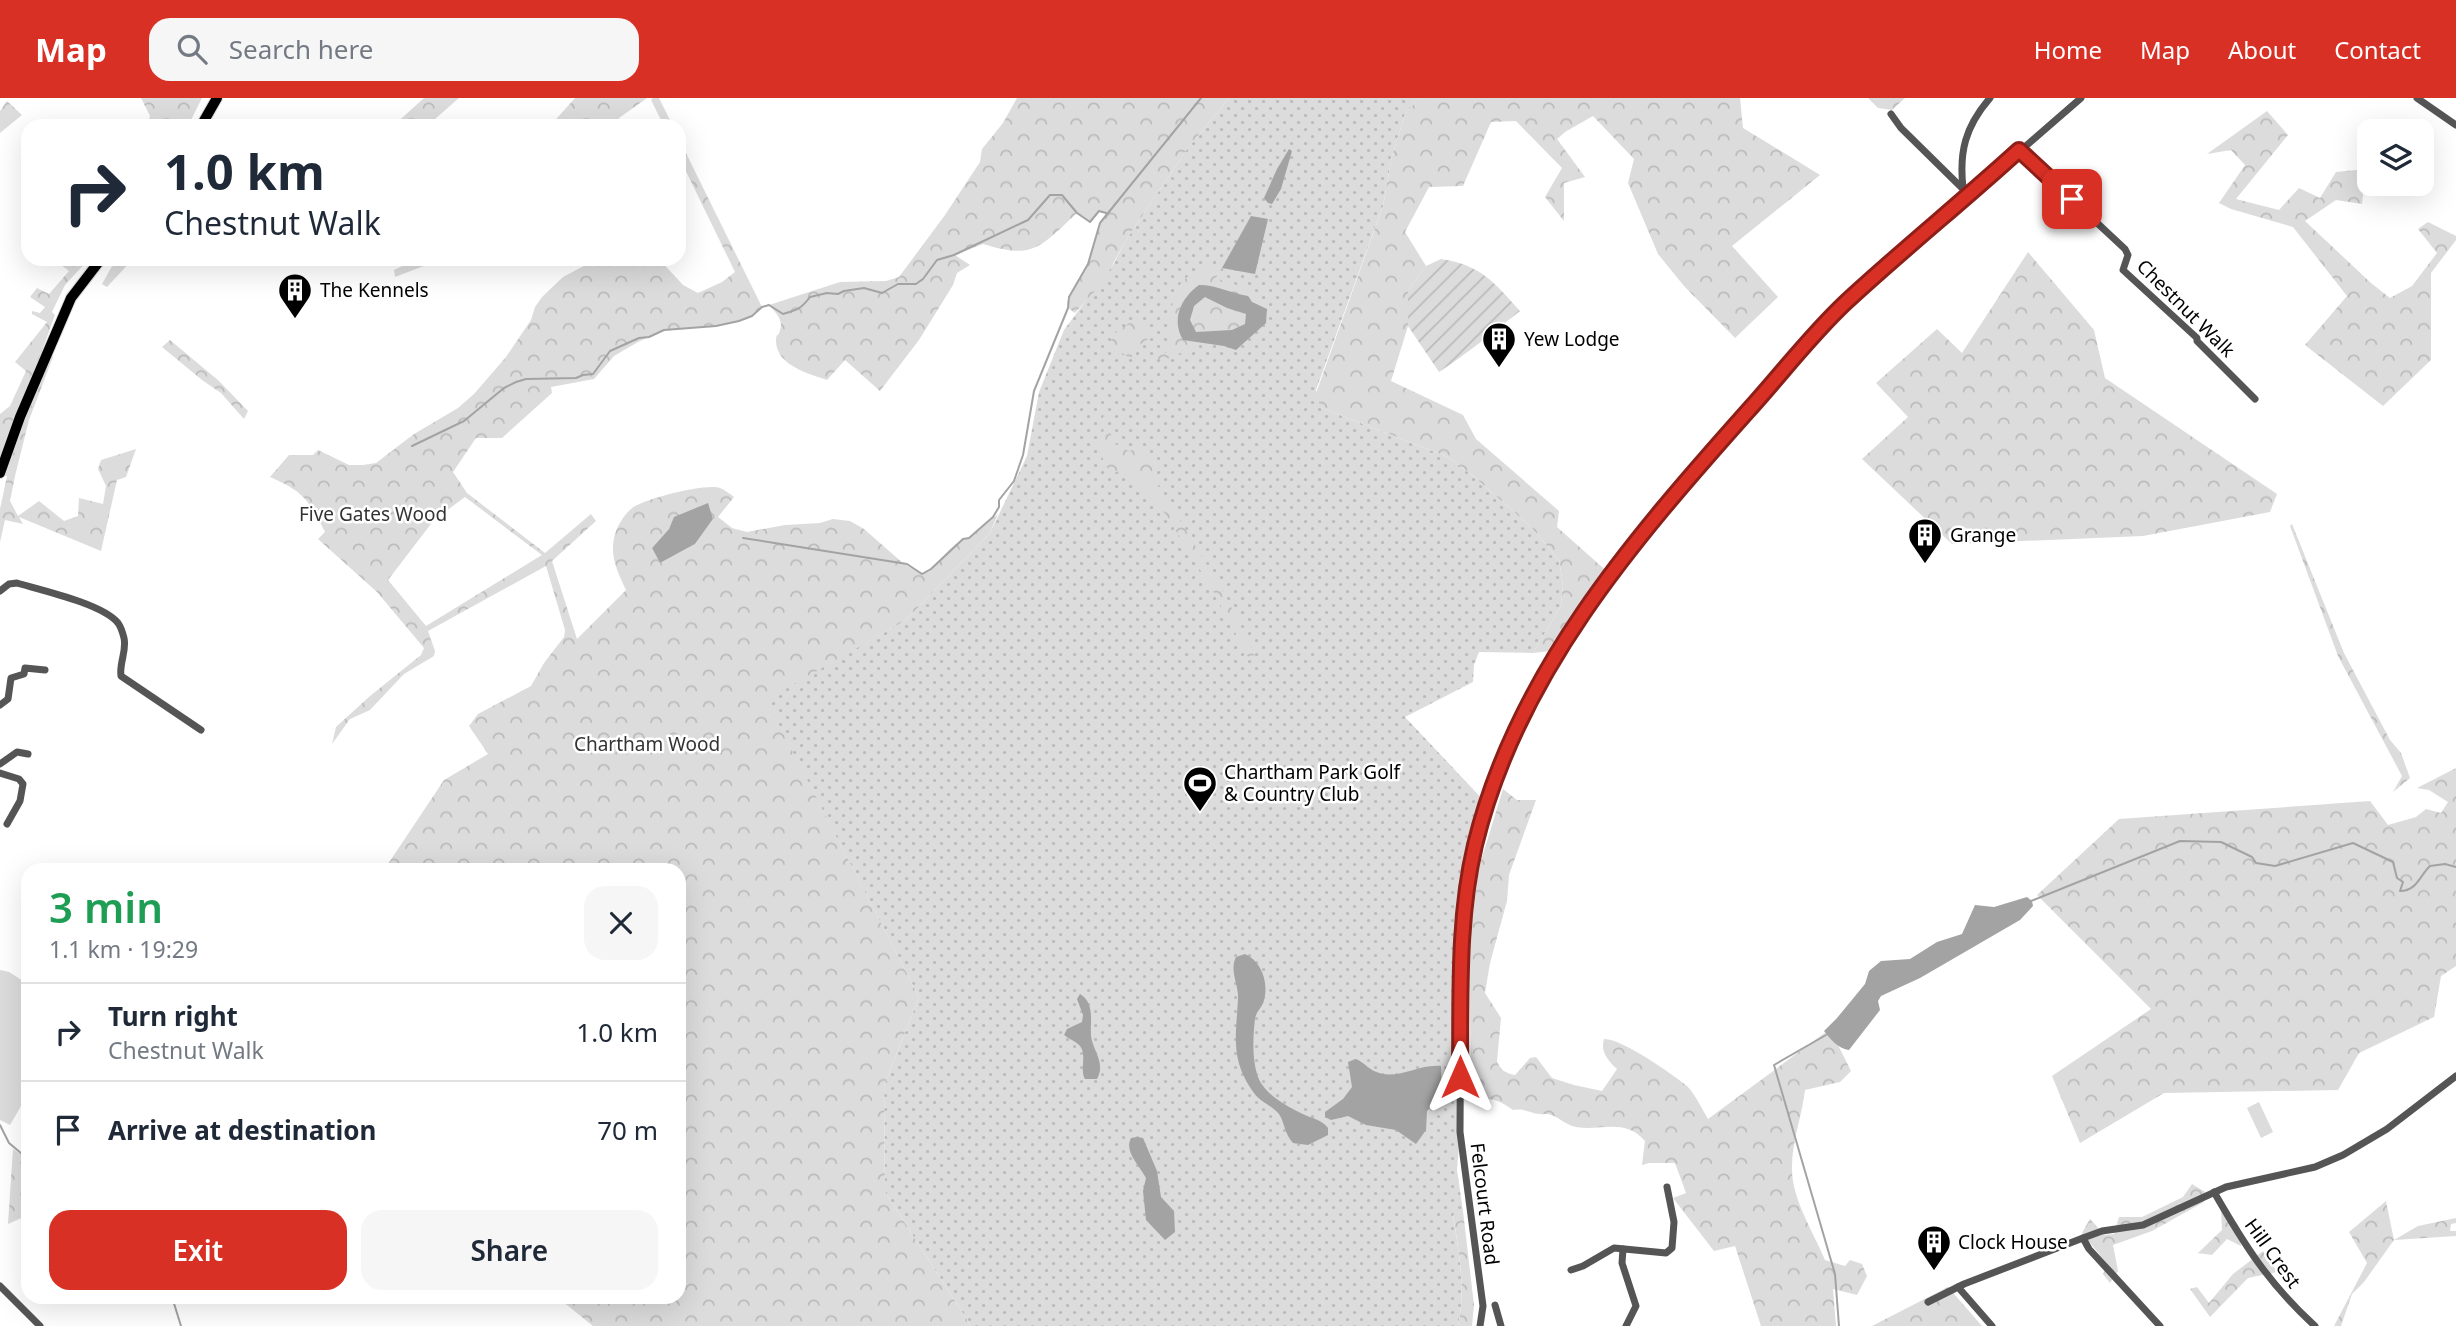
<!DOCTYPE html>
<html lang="en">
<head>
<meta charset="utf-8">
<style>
	:root { --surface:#fff; --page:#f6f6f7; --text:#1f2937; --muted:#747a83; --line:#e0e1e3; --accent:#d93025 }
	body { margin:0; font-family:"Noto Sans",sans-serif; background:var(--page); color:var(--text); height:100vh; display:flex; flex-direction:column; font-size:26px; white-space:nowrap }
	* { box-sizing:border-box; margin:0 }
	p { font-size:23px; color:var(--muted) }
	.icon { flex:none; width:38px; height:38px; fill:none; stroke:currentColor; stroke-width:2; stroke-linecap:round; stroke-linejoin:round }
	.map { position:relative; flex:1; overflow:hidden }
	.side { position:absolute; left:21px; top:765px; width:665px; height:441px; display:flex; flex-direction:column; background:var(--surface); border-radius:21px; box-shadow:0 7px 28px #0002 }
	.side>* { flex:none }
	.guide { position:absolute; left:21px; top:21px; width:665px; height:147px; border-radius:21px; box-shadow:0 7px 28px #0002; background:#fff; color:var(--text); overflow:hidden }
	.controls { position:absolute; left:2357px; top:21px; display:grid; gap:14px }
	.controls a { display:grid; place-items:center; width:77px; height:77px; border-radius:14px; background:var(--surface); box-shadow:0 7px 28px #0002; font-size:35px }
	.pin { position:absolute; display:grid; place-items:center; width:60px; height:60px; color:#fff; margin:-30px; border-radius:14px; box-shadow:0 4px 10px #0006 }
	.me { position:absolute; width:77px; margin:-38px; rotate:0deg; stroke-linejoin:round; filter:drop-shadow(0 0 5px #0008) }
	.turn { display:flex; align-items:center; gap:24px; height:147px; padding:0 28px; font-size:32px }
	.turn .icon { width:91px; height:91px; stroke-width:2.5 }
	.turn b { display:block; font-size:49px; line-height:60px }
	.round { display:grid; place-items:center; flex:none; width:74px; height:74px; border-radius:21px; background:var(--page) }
	.head { display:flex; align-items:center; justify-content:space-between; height:119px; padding:0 28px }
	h1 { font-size:42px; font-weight:600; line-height:52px; color:#1e9e55 }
	.button { display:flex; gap:14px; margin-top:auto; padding:14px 28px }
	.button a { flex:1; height:80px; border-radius:21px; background:var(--accent); color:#fff; font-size:28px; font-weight:600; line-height:80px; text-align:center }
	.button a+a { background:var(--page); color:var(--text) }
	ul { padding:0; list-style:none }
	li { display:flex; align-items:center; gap:21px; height:98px; padding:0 28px; border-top:2px solid var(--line) }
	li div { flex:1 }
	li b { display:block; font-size:26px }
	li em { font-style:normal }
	header { display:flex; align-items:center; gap:42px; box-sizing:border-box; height:98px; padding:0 35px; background:var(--accent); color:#fff }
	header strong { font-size:33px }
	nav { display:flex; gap:38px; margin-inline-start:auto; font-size:24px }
	.search { width:490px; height:63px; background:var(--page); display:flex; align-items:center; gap:18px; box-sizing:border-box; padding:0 24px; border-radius:21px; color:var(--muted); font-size:26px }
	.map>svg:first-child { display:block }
	.grass { fill:url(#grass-dots) }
	.forest { fill:url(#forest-crowns); fill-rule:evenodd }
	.garden { fill:url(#garden-furrows) }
	.pitch { fill:#dcdcdc }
	.water { fill:#a3a3a3; fill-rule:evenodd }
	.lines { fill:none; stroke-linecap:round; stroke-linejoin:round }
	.stream { stroke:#a3a3a3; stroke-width:2 }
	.highway-casing { stroke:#dbdbdb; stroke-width:12 }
	.minor { stroke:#555; stroke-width:7 }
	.highway { stroke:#000; stroke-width:10 }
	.route-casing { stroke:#8d1f18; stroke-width:18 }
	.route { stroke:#d93025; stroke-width:12 }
	.labels { text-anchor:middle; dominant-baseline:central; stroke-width:5; stroke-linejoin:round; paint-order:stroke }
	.poi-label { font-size:19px; fill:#000; stroke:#fff; text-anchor:start }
	.street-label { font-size:19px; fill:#000; stroke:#fff }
	.park-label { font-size:19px; fill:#333; stroke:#fff }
</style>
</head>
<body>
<header>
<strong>Map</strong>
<div class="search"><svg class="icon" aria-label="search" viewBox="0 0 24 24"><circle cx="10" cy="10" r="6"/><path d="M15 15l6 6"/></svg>Search here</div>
<nav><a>Home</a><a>Map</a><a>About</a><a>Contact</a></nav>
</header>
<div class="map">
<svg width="2456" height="1228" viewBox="0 0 2456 1228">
	<defs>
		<pattern id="grass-dots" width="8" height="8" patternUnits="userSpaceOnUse" patternTransform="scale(1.75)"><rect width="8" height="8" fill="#dcdcdc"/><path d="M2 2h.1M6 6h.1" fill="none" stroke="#bbb" stroke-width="1.8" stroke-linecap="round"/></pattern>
		<pattern id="forest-crowns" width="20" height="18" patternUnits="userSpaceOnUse" patternTransform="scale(1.75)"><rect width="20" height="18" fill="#dcdcdc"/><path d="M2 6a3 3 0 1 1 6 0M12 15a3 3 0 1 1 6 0" fill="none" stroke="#bbb"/></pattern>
		<pattern id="garden-furrows" width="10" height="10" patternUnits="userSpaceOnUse" patternTransform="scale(1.75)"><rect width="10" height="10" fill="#dcdcdc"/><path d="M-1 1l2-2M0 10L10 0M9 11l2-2" fill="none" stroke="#bbb"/></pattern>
	</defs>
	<rect width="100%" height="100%" fill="#fff"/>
	<!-- grass -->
	<path class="grass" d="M1229,0H1419L1405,16L1392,58L1383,108L1316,292L1322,310L1448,359L1472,377L1532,430L1559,462L1563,487L1561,508L1533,555L1479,554L1474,567L1473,584L1405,619L1487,706L1467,787L1460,1034L1457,1072L1463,1113L1453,1118C1459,1154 1466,1191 1458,1228H971L885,1094L884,988L919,899L765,601L906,522L990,435L1027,358L1039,294L1064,232L1114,165L1126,142L1187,51Z"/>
	<!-- forest -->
	<g class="forest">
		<path d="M141,0H202L188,28H147L150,18Z"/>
		<path d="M424,0H459L427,28H393Z"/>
		<path d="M575,0H647L608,28H550Z"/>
		<path d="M653,0H659L673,28H664L651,2Z"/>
		<path d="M1017,0H1229L1187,51L1126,142L1103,184L1075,215L1068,210L1067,204L1088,166L1100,125L1106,115L1099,113L1090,124L1077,115C1040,149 1034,162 983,146L955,157L970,167L957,175L953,187L919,242L880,293L845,262L827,282C809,276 775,267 776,242C777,233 778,241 780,232C784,222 775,214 769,207L840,184L886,183L899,179L945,117L980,64L982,51L1003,25Z"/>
		<path d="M1419,0H1740L1743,30L1820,77L1732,148L1778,199L1735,240L1684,188L1658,156L1628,85L1634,61L1593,18L1565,34L1557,41L1585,79L1564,85V123L1545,99L1562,70L1516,23L1491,24L1463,88L1429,89L1405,134L1426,168L1408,192V228L1391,283L1463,317L1476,341L1559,413L1557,429L1611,477L1559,552L1533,555L1561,508L1563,487L1559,462L1532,430L1472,377L1448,359L1322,310L1315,298L1383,108L1392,58L1405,16Z"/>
		<path d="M1868,0H1905L1892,12L1878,10Z"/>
		<path d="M7,3L22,17L0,35V13Z"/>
		<path d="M2267,13L2288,37L2236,101L2279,112L2299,90L2320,100L2336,74L2366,71L2362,106L2336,102L2305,123L2371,185L2390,200L2412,188L2437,155L2418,131L2428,124L2456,138V142L2431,175V262L2383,308L2305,247L2347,198L2293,129L2231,111L2219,105L2245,67L2231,52L2207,56Z"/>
		<path d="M679,41L762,209L752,218L739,223L715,228L664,232L638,244L614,258L594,281L551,289L552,295L502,340H476L453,374L467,395L545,455L591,416L596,423L552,463L577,541L626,492C618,475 610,459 614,440C616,430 623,418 631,411C642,401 706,385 720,390C725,392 730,396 734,399L718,419L732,430L747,434L785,427L820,425L833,421L850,423L864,431L904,466L922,476C940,468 949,444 969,440L998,416L990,435L906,522L766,602L919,899L884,988L885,1094L971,1228H593L557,1199H679V772H384L444,682L488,656L469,628L478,616L531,588L544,565L564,539L565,532L546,468L428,533L435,553L434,558L404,576L370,612L350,621L332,646L336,629L370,598L421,557L424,550L377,494L318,441L325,434C308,401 304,394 270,379L289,357H313L318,352L349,367H363L376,365L414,336L458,310L474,296L506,259L531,222L535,209L542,199L563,179L597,161H659L683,187L698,195L722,184L735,174L679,59ZM465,399L542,457L426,528L388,482L434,422ZM675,419L713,421L695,446L660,465L652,450L669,431Z"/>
		<path d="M2028,154L2094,232L2105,280L2277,396L2270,414L2143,438L1952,446L1862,361L1908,319L1876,285L1937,231L1962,255Z"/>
		<path d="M53,161H89L65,187L52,214L55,217L43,250L53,259L29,322L15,378L10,403L18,418L39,403L64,423L78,418L79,400L103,406L106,388L98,371L101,362L136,351L126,379L117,382L101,453L19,419L23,426L5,422L0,444V411L7,378L0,376V316L10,308L26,273L15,264L47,224L32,216V213L40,215L45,209L30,199L37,190L49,196L69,173Z"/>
		<path d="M116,161H133L107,189L102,186Z"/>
		<path d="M417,161H442L395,179L394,172Z"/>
		<path d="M1210,167L1222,170L1215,181C1237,183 1252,196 1267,211L1252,204L1248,198L1225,194L1186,196C1179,212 1174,226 1183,241L1195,245L1173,260L1155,261L1157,257L1167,254L1174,193L1192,174Z"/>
		<path d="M1205,199L1227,210L1247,217L1245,226L1232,232L1196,234L1190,222L1194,208Z"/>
		<path d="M1129,225L1142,226L1151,239L1135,250L1131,261L1109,246L1115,235Z"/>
		<path d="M170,242L219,283L248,313L244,321L221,295L202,282L162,249Z"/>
		<path d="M1103,317L1115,346L1129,353L1144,349L1153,357V378L1224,495L1255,557L1248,559L1213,493L1166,417L1124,370L1111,377L1098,351L1104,331Z"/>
		<path d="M2292,426L2344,555L2390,642L2401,655L2410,680L2393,694L2402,678L2338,558L2290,428Z"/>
		<path d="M2456,670V868L2441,878L2434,919L2359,955L2338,992L2164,995L2080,1045L2052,978L2151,911L2037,797L2119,721L2370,703L2388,727L2416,719L2426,711L2441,715L2448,704L2429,692L2417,690Z"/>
		<path d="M1503,691L1517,702H1536L1509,777L1507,803L1490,865L1485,895L1501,920L1497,963C1500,972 1505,975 1515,977L1530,960L1536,959L1552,980L1574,987L1602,993L1617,971C1608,962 1600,954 1604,941C1621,940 1672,976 1687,988C1695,996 1702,1011 1708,1021L1830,931L1851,973L1840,984L1805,992C1802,1018 1792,1043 1792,1069C1791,1100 1813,1133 1825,1162L1845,1168L1850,1162L1862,1166L1867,1178L1857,1197L1833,1191L1836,1228H1761L1735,1148L1714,1153L1673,1100L1686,1095L1675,1065H1649L1642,1067L1645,1043C1624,1019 1600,1034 1576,1029C1566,1027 1560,1020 1551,1017C1546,1015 1545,1017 1540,1016C1529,1015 1525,1010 1513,1012C1496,1000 1490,1000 1471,1001L1469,847L1479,769Z"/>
		<path d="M13,1051L28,1061V1117L8,1126Z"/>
		<path d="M2192,1086L2205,1094L2204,1104L2152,1133L2113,1147L2118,1173L2110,1185L2103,1176L2108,1167L2082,1135L2090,1121L2104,1137L2114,1136L2119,1119H2142L2183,1099Z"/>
		<path d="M2386,1103L2394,1142L2418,1128L2456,1120V1125L2451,1126L2450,1133H2456V1138L2394,1142L2364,1184L2352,1196L2341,1228H2334L2367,1165L2349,1134Z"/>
		<path d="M2221,1111L2238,1127L2241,1148L2227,1141L2212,1157L2198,1155L2222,1132Z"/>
		<path d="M1463,1113L1474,1207L1472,1228H1458C1466,1191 1459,1154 1453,1117Z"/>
		<path d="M2263,1153L2277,1174L2248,1180L2210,1219L2190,1191L2197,1189L2209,1205L2233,1176Z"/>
		<path d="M1948,1189L1982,1228H1872Z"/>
	</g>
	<!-- garden -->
	<path class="garden" d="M1441,161C1481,167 1494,184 1520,213C1493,234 1467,256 1439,274L1408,228V192L1426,168Z"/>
	<!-- pitch -->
	<g class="pitch">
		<path d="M0,872L9,874L28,886V996L10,1027L0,1022Z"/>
		<path d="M2259,1004L2273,1034L2261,1040L2247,1010Z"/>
	</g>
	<!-- water -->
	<g class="water">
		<path d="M1289,51L1292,53L1281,91L1272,106L1268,105L1264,100L1277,71Z"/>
		<path d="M1251,118L1268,121L1255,176L1222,170Z"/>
		<path d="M1199,187C1217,187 1230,195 1248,198L1252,204L1267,211L1266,225L1236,252L1224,248L1183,242C1171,221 1181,200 1199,187ZM1205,199L1227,210L1246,216L1245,226L1232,232L1196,234L1190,222L1194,208Z"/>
		<path d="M708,405L713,421L695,446L660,465L652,450L669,431L674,419Z"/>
		<path d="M2027,799L2032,803L2033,808L2020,822L1920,880L1881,898L1878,903L1880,912L1849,952C1839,951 1830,941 1824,933L1837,920L1865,886L1869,873L1881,863L1910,861L1937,844L1962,836L1975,807L1994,809Z"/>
		<path d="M1245,856C1261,863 1269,884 1264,902C1263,909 1256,913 1255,921C1253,938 1252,959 1257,976C1262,995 1287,1009 1305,1017C1314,1021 1322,1022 1328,1030V1037L1308,1047L1293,1045C1284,1035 1285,1025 1279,1016C1273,1008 1260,1004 1254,995C1230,962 1236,939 1238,901C1239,887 1229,873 1236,859Z"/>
		<path d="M1080,896C1095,905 1090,923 1091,938C1093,953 1106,965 1097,981H1085C1079,971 1088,956 1079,947C1075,943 1069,941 1064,937L1067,931L1082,924L1083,917L1077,901Z"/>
		<path d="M1356,961C1363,964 1368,970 1374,973C1396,984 1419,965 1441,968L1442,999L1427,1013L1426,1032L1416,1046L1396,1032L1366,1027L1348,1018L1331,1022L1325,1019V1014L1343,1001L1352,989L1348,964Z"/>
		<path d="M1137,1039L1143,1040L1157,1073L1161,1099L1174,1113L1175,1134L1165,1142L1146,1122L1143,1093L1146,1080C1139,1067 1124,1053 1131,1040Z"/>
	</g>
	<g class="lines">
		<!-- stream -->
		<g class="stream">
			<path d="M412,348L464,323L504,290L516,284L526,281L576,280L583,277L593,276L610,253L639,240L649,239L664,232L716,228L739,223L752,218L762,209L769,207L783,216C797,212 801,211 810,199L827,195L838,196L844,193L864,190L882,195L898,186H916L923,181L937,162L954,157L1028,122L1050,97H1062L1077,115L1090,124L1099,113L1106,115"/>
			<path d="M743,440L907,466L922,476L931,471L963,441L969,440L993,419L999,409V402L1014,383L1023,357L1034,293L1068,210L1069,199L1088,166L1100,125L1201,0"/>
			<path d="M2031,803L2180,743L2221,744L2252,759L2256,765L2275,768L2353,745L2393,764L2397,780L2403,784L2400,793C2417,793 2420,777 2430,768L2445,766L2456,769"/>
			<path d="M1826,937L1774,967L1835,1176L1839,1228"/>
			<path d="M0,1027L9,1045L28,1061"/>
			<path d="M172,1199L181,1228"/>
		</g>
		<!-- highway casing -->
		<g class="highway-casing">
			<g id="highway">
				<path d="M201,28L217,0"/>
				<path d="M0,375L20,319L71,200L101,161"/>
			</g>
		</g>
		<!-- minor -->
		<g class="minor">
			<path d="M2417,0L2456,27"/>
			<path d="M1891,16L1901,30L1962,90"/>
			<path d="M2019,52L2125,151L2128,157L2123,172L2197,240V243L2255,301"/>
			<path d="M1970,97L1963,90C1959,54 1965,29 1990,0"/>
			<path d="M0,493L9,486L17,485C41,492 103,506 118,525C121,529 123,536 124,540C127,553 119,565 121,578L201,632"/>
			<path d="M0,607L8,601L11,580L24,576L25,570L45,572"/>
			<path d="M0,666L17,654L28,656"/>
			<path d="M0,675L19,681L23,686L20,703L7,726"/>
			<path d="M2214,1094C2245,1148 2269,1186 2315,1228"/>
			<path d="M2083,1140L2089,1151L2160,1228"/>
			<path d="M1623,1151L1622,1165L1636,1208L1626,1228"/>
			<path d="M1571,1172L1583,1168L1614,1150L1666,1155L1672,1150L1674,1124L1667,1089"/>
			<path d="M0,1188L40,1228"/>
			<path d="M1958,1189L1992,1228"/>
			<path d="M1928,1204L1964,1186L2083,1140L2102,1133L2143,1127L2226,1089L2315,1069L2343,1057L2387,1031L2456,978"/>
			<path d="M1495,1207L1501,1228"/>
			<path d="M1480,1228L1483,1208L1460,1034L1461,868L1467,787L1475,747L1497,677L1521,618L1570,534L1648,429L1821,229L1845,205L2081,0"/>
		</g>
		<!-- highway -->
		<use href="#highway" class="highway"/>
	</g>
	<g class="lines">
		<!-- route casing -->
		<g class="route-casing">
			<path id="route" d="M1460,979C1461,902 1457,823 1475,747C1516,577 1632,443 1746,315C1779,279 1809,239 1845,205C1901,153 1962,104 2019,52L2072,101"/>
		</g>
		<!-- route -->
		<use href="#route" class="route"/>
	</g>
	<!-- icons -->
	<defs>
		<g id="building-pin" transform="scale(1.75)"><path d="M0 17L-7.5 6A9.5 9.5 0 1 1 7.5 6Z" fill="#000" stroke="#fff"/><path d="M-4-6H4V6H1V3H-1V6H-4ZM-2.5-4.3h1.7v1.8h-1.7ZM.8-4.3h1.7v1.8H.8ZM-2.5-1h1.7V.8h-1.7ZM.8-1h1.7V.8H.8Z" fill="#fff"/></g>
		<g id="stadium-pin" transform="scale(1.75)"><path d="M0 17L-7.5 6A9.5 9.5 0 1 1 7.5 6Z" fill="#000" stroke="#fff"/><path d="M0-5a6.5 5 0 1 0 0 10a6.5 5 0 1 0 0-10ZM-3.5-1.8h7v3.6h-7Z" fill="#fff"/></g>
	</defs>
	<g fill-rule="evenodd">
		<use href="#building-pin" x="295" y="192"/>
		<use href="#building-pin" x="1499" y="241"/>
		<use href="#building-pin" x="1925" y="437"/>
		<use href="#stadium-pin" x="1200" y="685"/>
		<use href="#building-pin" x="1934" y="1144"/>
	</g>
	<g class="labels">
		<!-- poi labels -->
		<g class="poi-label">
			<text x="320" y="192">The Kennels</text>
			<text x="1524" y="241">Yew Lodge</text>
			<text x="1950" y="437">Grange</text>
			<text x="1224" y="674">Chartham Park Golf<tspan x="1224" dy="22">&amp; Country Club</tspan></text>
			<text x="1958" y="1144">Clock House</text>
		</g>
		<!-- street labels -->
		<g class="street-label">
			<text transform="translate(2186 210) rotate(45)">Chestnut Walk</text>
			<text transform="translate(1485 1106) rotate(83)">Felcourt Road</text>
			<text transform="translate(2273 1155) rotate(54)">Hill Crest</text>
		</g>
		<!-- park labels -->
		<g class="park-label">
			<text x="373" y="416">Five Gates Wood</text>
			<text x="647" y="646">Chartham Wood</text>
		</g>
	</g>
</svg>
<div class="controls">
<a><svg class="icon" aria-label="layers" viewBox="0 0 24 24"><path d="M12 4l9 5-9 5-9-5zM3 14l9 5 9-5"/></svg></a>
</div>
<div class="pin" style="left:2072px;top:101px;background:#d93025"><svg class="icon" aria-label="arrive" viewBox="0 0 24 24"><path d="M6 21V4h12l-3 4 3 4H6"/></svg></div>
<svg class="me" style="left:1460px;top:979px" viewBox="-20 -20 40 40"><path d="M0-17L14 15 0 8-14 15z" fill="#d93025" stroke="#fff" stroke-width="4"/></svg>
<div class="guide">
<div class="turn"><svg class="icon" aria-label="right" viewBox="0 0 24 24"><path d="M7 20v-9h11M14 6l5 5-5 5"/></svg><div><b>1.0 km</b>Chestnut Walk</div></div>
</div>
<section class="side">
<div class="head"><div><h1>3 min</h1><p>1.1 km · 19:29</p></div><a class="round"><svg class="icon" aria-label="close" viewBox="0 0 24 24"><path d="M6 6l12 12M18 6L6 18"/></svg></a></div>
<ul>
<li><svg class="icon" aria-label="right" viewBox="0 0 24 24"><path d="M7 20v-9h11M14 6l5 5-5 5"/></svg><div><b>Turn right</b><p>Chestnut Walk</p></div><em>1.0 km</em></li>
<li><svg class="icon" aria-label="arrive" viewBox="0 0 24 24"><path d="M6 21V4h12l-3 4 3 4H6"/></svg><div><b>Arrive at destination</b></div><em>70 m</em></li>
</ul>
<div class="button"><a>Exit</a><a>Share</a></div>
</section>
</div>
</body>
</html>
